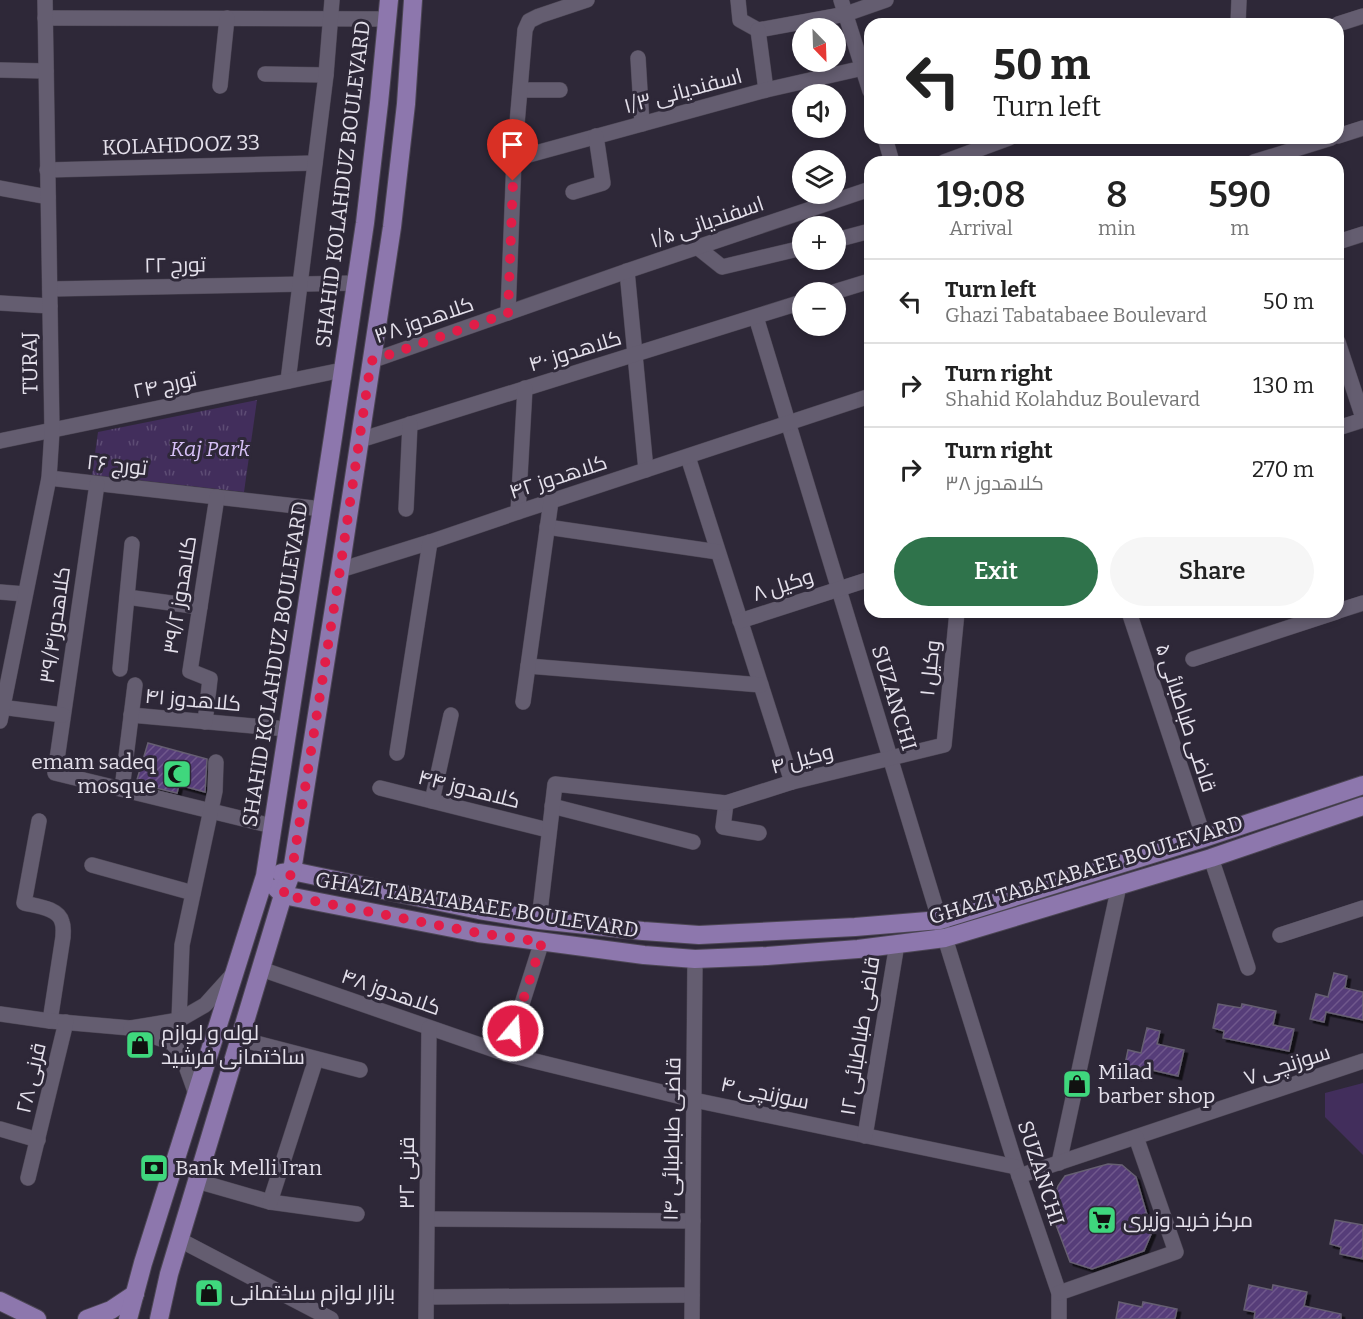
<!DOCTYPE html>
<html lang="en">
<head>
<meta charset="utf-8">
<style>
	:root { --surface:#fff; --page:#f6f6f6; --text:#222; --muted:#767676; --line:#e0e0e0; --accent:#2f734b }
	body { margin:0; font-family:Bitter,Cairo,serif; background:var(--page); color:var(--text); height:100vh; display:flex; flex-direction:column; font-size:22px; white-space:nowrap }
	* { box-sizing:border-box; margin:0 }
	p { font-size:20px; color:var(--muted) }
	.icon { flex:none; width:33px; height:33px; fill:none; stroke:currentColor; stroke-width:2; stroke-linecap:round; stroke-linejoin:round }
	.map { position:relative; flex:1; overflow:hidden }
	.side { position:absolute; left:864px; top:156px; width:480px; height:462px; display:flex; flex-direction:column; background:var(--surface); border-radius:18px; box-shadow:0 3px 9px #0003 }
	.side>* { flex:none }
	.banner { position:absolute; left:864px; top:18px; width:480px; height:126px; border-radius:18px; box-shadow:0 3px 9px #0003; background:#fff; color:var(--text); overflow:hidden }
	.needle { width:39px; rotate:157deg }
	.fabs { position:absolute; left:792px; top:18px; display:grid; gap:12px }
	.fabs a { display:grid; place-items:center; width:54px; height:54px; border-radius:50%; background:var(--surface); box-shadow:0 3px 9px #0003; font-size:30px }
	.pin { position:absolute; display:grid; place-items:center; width:51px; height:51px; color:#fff; margin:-62px -26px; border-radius:50% 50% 50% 0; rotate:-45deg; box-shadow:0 0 6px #0007 }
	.pin .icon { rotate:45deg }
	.me { position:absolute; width:66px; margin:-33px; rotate:18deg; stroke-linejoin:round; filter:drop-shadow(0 0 4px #0008) }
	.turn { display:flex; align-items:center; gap:21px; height:126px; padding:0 30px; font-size:27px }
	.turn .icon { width:78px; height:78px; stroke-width:2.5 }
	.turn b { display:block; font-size:42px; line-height:51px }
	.eta { display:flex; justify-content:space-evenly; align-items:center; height:102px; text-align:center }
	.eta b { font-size:36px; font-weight:600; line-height:42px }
	.button { display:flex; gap:12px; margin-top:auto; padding:12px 30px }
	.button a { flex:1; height:69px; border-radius:36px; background:var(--accent); color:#fff; font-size:24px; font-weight:600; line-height:69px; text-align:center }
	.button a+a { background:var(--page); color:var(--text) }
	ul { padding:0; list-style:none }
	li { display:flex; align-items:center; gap:18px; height:84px; padding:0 30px; border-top:2px solid var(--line) }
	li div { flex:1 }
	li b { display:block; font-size:22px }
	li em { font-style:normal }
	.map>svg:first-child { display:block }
	.grass { fill:#422e5c }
	.park { fill:url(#park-tufts) }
	.building { fill:url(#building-hatch); stroke:#665f72; stroke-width:1.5; filter:url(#shadow) }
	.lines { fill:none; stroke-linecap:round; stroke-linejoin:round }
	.minor-casing { stroke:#4c4654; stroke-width:16 }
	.major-casing { stroke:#4c4654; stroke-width:20 }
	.minor { stroke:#645d70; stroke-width:15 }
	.major { stroke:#8d77ad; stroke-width:18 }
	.route { stroke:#e11d48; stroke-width:10; stroke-dasharray:0 18 }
	.labels { text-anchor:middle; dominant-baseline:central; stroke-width:6; stroke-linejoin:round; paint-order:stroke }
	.street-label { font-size:21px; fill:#e4e0eb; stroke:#2e2838 }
	.park-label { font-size:21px; font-style:italic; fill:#d6c0f7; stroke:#2e2838 }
	.poi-label { font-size:21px; fill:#e4e0eb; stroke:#2e2838; text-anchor:start }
</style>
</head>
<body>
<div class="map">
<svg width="1363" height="1319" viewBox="0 0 1363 1319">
	<defs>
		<pattern id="park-tufts" width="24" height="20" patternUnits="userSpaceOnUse" patternTransform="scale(1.5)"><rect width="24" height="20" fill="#422e5c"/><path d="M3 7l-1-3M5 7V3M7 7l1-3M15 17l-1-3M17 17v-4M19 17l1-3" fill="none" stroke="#5d4c74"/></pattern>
		<pattern id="building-hatch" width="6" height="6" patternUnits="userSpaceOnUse" patternTransform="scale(1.5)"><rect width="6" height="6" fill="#573c79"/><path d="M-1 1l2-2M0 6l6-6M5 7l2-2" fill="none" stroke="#6f588c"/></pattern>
		<filter id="shadow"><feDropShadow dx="3.5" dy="3.5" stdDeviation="0" flood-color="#0009"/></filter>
	</defs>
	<rect width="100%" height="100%" fill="#2e2838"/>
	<!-- grass -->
	<path class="grass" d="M1363,1083V1155L1325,1117V1093Z"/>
	<!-- park -->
	<path class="park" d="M257,400L244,492L92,475L98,432Z"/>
	<!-- building -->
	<g class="building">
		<path d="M148,743L207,759L205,792L179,785L177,793L136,783Z"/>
		<path d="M1334,973L1347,976L1345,988L1363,992V1020L1326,1012L1324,1022L1310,1019L1316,994L1328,997Z"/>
		<path d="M1218,1004L1241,1008L1242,1004L1276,1011L1273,1025L1294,1029L1289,1051L1223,1038L1224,1031L1213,1028Z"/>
		<path d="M1147,1028L1160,1031L1157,1044L1184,1050L1178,1076L1139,1067L1137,1077L1123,1074L1128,1050L1141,1053Z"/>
		<path d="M1108,1164L1122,1165L1136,1177L1152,1232L1144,1251L1092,1269L1070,1262L1050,1209L1058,1186L1065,1176Z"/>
		<path d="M1335,1220L1363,1225V1259L1340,1254L1341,1247L1330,1244Z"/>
		<path d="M1249,1285L1272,1290L1273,1285L1307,1292L1304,1306L1341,1314V1319H1254L1255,1312L1244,1310Z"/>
		<path d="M1119,1302L1142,1307L1143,1302L1177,1309L1175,1319H1116Z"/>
	</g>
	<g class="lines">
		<!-- minor casing -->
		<g class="minor-casing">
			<g id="minor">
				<path d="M738,0L740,20L758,30"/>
				<path d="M841,0L870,91"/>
				<path d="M45,18L387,19"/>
				<path d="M1238,24L1239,0"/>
				<path d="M1338,24L1363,16"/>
				<path d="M758,30L846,14L886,0"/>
				<path d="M758,30L766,90"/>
				<path d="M638,58L642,124"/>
				<path d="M0,70L46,71"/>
				<path d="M265,74L326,75"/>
				<path d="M220,86L227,18"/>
				<path d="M520,90H560"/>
				<path d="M1338,136L1363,128"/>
				<path d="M885,138L892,162"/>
				<path d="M514,159L766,90L863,68"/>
				<path d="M944,162L1009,138"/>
				<path d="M1254,162L1331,138"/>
				<path d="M47,170L315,163"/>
				<path d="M0,188L48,197"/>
				<path d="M573,192L603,183L596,136"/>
				<path d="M836,240L870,231"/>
				<path d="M1338,242L1363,234"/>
				<path d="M697,247L722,267L802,248"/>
				<path d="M627,271L646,470"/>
				<path d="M50,289L356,283"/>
				<path d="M834,292L870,281"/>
				<path d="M0,303L50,306"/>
				<path d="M508,313L514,159L525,30L529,21L539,16L587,0"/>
				<path d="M756,317L945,938L1019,1176L1059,1293V1319"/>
				<path d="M1338,342L1363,418"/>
				<path d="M371,361L627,271L870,189"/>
				<path d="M288,381L326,75L332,0"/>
				<path d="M1338,428L1363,420"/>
				<path d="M360,440L802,302"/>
				<path d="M0,441L342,370"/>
				<path d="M688,457L792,782"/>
				<path d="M49,478L322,509"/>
				<path d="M97,484L55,773L272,826"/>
				<path d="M406,509L410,424"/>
				<path d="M518,512L525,388"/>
				<path d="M547,527L718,552"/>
				<path d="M340,570L430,542L518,512L870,396"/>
				<path d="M0,592L25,594"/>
				<path d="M127,597L200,607"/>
				<path d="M1338,611L1363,603"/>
				<path d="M1129,612L1204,838"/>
				<path d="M740,621L870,579"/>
				<path d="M1193,659L1336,612"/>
				<path d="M528,666L761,685"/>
				<path d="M120,669L132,544"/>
				<path d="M523,702L551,501"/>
				<path d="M0,707L63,715"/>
				<path d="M131,715L287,729"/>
				<path d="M0,721L49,478L52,431L45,0"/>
				<path d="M205,722L210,679L190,671L217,497"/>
				<path d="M397,753L430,542"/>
				<path d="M380,788L548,830"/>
				<path d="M122,789L135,685"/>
				<path d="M432,801L451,715"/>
				<path d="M726,803L723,827L759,833"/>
				<path d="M552,806L693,842"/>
				<path d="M39,821L24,903C36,906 59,908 62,922C64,927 63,932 63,937L50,1021"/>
				<path d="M1211,858L1248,968"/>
				<path d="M92,865L193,893"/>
				<path d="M539,920L555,784L726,803L792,782L944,745L957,612"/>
				<path d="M1280,935L1363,908"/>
				<path d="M261,969L506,1054L694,1100L1016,1167"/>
				<path d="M0,1014L50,1021L130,1028L172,1043L182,1055L196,1094"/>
				<path d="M179,1020L182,945L215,791L216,762"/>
				<path d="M131,1028L179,1020L205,1005L233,974"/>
				<path d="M240,1039L360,1070"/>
				<path d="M506,1054L542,941"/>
				<path d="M0,1129L38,1140"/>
				<path d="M865,1136L897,944"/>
				<path d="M1059,1163L1119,886"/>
				<path d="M1019,1176L1363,1061"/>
				<path d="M28,1178L66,1022"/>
				<path d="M197,1181L270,1202L357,1214"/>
				<path d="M270,1202L316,1059"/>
				<path d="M428,1219L693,1221"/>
				<path d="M180,1240L331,1319"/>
				<path d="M1059,1293L1176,1252L1136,1137"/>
				<path d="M427,1297L692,1295"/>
				<path d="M426,1319L429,1028"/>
				<path d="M692,1319L695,959"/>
			</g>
		</g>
		<!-- major casing -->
		<g class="major-casing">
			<g id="major">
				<path d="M281,873L292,871L479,910L539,920L643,931L699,935L855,927L940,920L1204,838L1363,785"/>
				<path d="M276,888L283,895L478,933L644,955L695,959L767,956L858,949L945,938L1211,858L1363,806"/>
				<path d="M0,1301L37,1319"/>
				<path d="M87,1319L111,1310L135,1294"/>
				<path d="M128,1319L143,1263L265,876L333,437L365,223L379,103L389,0"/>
				<path d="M159,1319L169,1274L283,895L292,871L340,570L392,227L406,104L413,0"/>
			</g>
		</g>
		<!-- minor -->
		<use href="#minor" class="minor"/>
		<!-- major -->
		<use href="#major" class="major"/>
	</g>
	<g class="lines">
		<!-- route -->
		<path class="route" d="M513,1031L542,942L478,933L283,895L292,871L295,851L340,570L371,361L508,313L513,181"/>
	</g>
	<!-- icons -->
	<defs>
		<g id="mosque-square" transform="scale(1.5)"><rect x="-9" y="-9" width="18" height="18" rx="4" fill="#3fd77d" stroke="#2e2838"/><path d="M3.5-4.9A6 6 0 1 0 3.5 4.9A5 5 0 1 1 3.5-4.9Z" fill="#111"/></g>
		<g id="shop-square" transform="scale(1.5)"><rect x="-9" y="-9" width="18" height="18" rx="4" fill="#3fd77d" stroke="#2e2838"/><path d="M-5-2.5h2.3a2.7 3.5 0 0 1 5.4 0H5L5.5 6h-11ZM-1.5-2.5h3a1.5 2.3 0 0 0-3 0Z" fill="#111"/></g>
		<g id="bank-square" transform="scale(1.5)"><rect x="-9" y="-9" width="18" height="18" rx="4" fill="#3fd77d" stroke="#2e2838"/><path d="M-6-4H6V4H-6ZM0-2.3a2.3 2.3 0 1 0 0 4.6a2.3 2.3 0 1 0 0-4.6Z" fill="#111"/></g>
		<g id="supermarket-square" transform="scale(1.5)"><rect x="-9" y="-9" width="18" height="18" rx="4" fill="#3fd77d" stroke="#2e2838"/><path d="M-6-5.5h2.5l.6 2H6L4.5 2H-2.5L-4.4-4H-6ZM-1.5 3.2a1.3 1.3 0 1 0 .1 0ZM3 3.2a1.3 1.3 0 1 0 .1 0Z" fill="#111"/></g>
	</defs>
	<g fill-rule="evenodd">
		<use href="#mosque-square" x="177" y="774"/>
		<use href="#shop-square" x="140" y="1045"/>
		<use href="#shop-square" x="1077" y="1084"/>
		<use href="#bank-square" x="154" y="1168"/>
		<use href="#supermarket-square" x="1102" y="1220"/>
		<use href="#shop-square" x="209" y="1293"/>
	</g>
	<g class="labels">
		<!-- street labels -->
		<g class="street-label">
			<text transform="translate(683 91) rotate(-15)">اسفندیانی ۱/۳</text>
			<text transform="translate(181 145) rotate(-2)">KOLAHDOOZ 33</text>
			<text transform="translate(343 184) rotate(-83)">SHAHID KOLAHDUZ BOULEVARD</text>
			<text transform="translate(707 222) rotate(-19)">اسفندیانی ۱/۵</text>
			<text transform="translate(175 265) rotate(-1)">تورج ۲۲</text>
			<text transform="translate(424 320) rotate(-19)">کلاهدوز ۳۸</text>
			<text transform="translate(575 351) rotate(-17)">کلاهدوز ۴۰</text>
			<text transform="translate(30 363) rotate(-91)">TURAJ</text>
			<text transform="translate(165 385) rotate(-12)">تورج ۲۴</text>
			<text transform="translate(117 465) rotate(6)">تورج ۲۶</text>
			<text transform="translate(558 477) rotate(-18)">کلاهدوز ۴۲</text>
			<text transform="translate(783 585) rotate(-18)">وکيل ۸</text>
			<text transform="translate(180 595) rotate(-81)">کلاهدوز ۳۹/۲</text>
			<text transform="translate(55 625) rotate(-82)">کلاهدوز۳۹/۴</text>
			<text transform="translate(275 664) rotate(-81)">SHAHID KOLAHDUZ BOULEVARD</text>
			<text transform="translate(930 668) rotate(-84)">وکيل ۱</text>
			<text transform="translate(894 698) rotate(73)">SUZANCHI</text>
			<text transform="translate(193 700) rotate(5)">کلاهدوز ۴۱</text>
			<text transform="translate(1186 718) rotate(72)">قاضی طباطبائی ۵</text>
			<text transform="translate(802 759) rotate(-15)">وکيل ۴</text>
			<text transform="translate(469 789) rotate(14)">کلاهدوز ۴۴</text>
			<text transform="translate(1086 870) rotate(-17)">GHAZI TABATABAEE BOULEVARD</text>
			<text transform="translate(477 905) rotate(9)">GHAZI TABATABAEE BOULEVARD</text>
			<text transform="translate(391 992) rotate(19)">کلاهدوز ۴۸</text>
			<text transform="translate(860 1036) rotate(-81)">قاضی طباطبائی ۱۲</text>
			<text transform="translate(1287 1065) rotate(-18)">سوزنچی ۷</text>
			<text transform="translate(31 1078) rotate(-77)">قرنی ۲۸</text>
			<text transform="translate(765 1093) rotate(12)">سوزنچی ۴</text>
			<text transform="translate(672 1139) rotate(-89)">قاضی طباطبائی ۱۴</text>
			<text transform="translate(407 1173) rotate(-90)">قرنی ۳۲</text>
			<text transform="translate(1041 1173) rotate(72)">SUZANCHI</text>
		</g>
		<!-- park labels -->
		<g class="park-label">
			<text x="210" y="449">Kaj Park</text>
		</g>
		<!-- poi labels -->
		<g class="poi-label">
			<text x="156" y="762" text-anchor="end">emam sadeq<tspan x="156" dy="24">mosque</tspan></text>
			<text x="161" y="1033">لوله و لوازم<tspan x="161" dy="24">ساختمانی فرشید</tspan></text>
			<text x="1098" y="1072">Milad<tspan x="1098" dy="24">barber shop</tspan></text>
			<text x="175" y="1168">Bank Melli Iran</text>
			<text x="1123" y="1220">مرکز خرید وزیری</text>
			<text x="230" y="1293">بازار لوازم ساختمانی</text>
		</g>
	</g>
</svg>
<div class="fabs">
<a><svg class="needle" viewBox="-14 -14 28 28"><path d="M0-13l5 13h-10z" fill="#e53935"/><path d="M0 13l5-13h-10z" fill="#767676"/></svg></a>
<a><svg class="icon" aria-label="sound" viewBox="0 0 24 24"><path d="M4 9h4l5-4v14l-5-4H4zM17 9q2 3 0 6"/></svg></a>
<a><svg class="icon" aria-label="layers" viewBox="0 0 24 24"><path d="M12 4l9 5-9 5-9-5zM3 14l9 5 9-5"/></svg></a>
<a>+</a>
<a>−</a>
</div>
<div class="pin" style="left:513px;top:181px;background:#d93025"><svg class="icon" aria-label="arrive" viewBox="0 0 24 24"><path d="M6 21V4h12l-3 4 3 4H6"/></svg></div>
<svg class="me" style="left:513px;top:1031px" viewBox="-20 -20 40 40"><circle r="17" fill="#e11d48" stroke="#fff" stroke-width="3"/><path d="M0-11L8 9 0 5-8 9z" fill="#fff"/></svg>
<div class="banner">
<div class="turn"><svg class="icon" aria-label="left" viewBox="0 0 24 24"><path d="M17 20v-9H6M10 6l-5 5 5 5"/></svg><div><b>50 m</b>Turn left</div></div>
</div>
<section class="side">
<div class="eta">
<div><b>19:08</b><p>Arrival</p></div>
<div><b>8</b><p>min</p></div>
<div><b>590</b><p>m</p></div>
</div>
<ul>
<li><svg class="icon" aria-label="left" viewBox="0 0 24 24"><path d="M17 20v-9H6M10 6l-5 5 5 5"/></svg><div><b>Turn left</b><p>Ghazi Tabatabaee Boulevard</p></div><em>50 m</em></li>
<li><svg class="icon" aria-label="right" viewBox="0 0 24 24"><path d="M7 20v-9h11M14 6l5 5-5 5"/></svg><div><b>Turn right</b><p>Shahid Kolahduz Boulevard</p></div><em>130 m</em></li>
<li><svg class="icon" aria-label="right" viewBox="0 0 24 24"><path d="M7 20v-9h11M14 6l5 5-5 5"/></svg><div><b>Turn right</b><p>کلاهدوز ۳۸</p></div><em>270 m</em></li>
</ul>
<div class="button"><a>Exit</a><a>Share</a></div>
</section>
</div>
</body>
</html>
